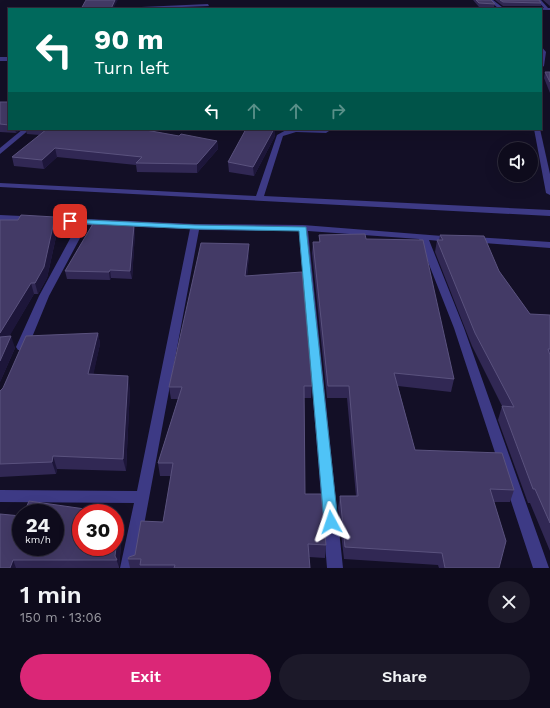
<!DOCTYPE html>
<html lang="en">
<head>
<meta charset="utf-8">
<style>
	:root { --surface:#0e0b1c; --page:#1c1929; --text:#f1f3f6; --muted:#9b9ba3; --line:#2e2b3b; --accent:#db2777 }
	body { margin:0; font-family:"Work Sans",sans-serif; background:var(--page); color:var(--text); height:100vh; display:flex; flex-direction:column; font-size:15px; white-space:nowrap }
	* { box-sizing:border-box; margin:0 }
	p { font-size:13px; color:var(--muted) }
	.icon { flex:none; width:22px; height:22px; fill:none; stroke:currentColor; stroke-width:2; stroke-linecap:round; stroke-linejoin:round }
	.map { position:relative; height:568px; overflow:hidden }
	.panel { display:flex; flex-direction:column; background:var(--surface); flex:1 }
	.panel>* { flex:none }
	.hud { position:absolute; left:8px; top:8px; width:534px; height:122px; border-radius:0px; box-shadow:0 4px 16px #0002,0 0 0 1px var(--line); background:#00695c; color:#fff; overflow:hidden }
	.tools { position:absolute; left:498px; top:142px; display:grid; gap:8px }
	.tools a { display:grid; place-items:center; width:40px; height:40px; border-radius:50%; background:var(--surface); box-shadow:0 4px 16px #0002,0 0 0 1px var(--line); font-size:20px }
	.speed { position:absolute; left:12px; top:504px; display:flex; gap:8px; font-size:20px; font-weight:700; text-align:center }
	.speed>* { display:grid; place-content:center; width:52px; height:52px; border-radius:50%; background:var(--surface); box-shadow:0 4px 16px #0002,0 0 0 1px var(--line); line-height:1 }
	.speed small { font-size:10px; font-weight:400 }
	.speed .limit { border:6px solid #d22; background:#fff; color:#111 }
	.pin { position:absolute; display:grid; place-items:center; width:34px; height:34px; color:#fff; margin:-17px; border-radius:8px; box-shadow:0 2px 6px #0006 }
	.me { position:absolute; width:44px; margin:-22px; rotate:355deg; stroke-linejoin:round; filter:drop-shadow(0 0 3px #0008) }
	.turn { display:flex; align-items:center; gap:14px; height:84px; padding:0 20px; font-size:18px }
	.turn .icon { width:52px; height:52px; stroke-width:2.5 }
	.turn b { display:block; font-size:28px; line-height:34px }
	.lanes { display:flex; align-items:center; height:38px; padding:0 20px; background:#0003; justify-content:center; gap:20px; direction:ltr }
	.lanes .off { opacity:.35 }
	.round { display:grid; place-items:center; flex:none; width:42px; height:42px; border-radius:21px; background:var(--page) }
	.headline { display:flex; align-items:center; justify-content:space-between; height:68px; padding:0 20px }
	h1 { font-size:24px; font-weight:600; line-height:30px }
	.cta { display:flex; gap:8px; margin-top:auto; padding:8px 20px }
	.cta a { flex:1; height:46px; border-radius:24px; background:var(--accent); color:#fff; font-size:16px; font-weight:600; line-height:46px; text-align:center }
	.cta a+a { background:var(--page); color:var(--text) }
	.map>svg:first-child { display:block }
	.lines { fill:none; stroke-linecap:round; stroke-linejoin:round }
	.street { fill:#3d3a85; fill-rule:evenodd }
	.wall { fill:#312854 }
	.shaded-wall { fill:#1d163a }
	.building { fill:#433a66; stroke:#5a527e }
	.route { fill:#4fc3f7; stroke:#337fa1 }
</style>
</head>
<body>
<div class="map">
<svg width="550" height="568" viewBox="0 0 550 568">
	<rect width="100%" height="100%" fill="#130f26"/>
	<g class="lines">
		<!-- street -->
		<g class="street">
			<path d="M489,0H493L502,7L544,8L537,0H541L548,8H550V10L499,9Z"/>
			<path d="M208,4L209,6L128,9L119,8Z"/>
			<path d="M541,46L546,52L544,66L541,68Z"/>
			<rect x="0" y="57" width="9" height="4"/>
			<path d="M23,129H30L0,154V148Z"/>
			<path d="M288,129H326L329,131L326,133L296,132L283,136L264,196L550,210V216L0,187V183L256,196L277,135Z"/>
			<path d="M534,129H540L550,174V195L546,193Z"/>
			<path d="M0,215L195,224L303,225L455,237L457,239L455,241L452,242L429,240L464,328L549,568H533L454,328L419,239L308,231L343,568H327L299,231L199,230L136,568H120L134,503L0,502V490L137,491L190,229L87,225L49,296L28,347L26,350H18L16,347L39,296L78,224L0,221Z"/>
			<path d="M474,237L550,242V248L471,242L469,240Z"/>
		</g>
	</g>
	<!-- wall -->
	<g class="wall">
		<path d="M473,0H491L495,4L494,7H479Z"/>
		<path d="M495,0H539L541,3V6H503Z"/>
		<path d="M543,0H550V6Z"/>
		<path d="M545,72H550V93L544,78Z"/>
		<path d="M0,102H9V129H21L16,133L0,132Z"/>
		<path d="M25,129H140L179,136L217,141L218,149L197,173L137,172L136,165L57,157L44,169L14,166L12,157L40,135L27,134Z"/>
		<path d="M275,129V136L254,176L229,172L228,162Z"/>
		<path d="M55,217L58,228L47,278L38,294H34L9,336L15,348L0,382V220H18Z"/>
		<path d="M134,225L135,232L132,279L111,278L110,280L67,279L65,271Z"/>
		<path d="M319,235L366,239L454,379L451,392L398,386L415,450L514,490L510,502H494L499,568H439L438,565L344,559L338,508L340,496H356L347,398H327L312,253L313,242H319Z"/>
		<path d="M440,235L499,271L530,314L550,315V551L530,503H528L498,420L502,406L472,346L435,252L437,240H439Z"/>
		<path d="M249,255L247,276L312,386L311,398H304L305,494L326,545L325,558L309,557L310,568H130L128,559L135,555L163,522L171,476H160L158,463L178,399H171L169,387Z"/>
		<path d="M98,333L100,344L93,374L130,388L126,471L57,469L56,474L0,477V391Z"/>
		<path d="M0,514L115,547V521V522H119L122,534L119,568H0Z"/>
	</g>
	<!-- shaded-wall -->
	<g class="shaded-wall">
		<path d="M115,0H118L113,9H111Z"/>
		<path d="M15,129H21L16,133Z"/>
		<path d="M274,129H275V136L254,176L253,167Z"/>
		<path d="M217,141L218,149L197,173V164Z"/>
		<path d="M55,148L57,157L44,169L42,160Z"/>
		<path d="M55,217L58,228L47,278L38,294L35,283Z"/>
		<path d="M134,225L135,232L132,279L130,271Z"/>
		<path d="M249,244V255L246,288L245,276Z"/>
		<path d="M110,270L111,278L110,280L109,272Z"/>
		<path d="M31,283L34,294L2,349L0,344V333Z"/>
		<path d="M98,333L100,344L91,386L88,374Z"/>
		<path d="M11,336L15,348L0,382V361Z"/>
		<path d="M128,376L130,388L126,471L123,459Z"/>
		<path d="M53,456L57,469L56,474L52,462Z"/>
		<path d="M119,522L122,534L119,567L115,556Z"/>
		<path d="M13,560L16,568H10Z"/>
	</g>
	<!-- building -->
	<g class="building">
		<path d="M86,0H115L111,9H81Z"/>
		<path d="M476,0H491L495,4L479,3Z"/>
		<path d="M500,0H539L541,3L503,2Z"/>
		<path d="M545,72H550V82Z"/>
		<path d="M0,102H9V125L0,124Z"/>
		<path d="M47,129H140L179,136L181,134L217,141L197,164L136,163L142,157L55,148L42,160L12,157Z"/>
		<path d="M246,129H274L253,167L228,162Z"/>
		<path d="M21,215L55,217L44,267L35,283H31L0,333V220H18Z"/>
		<path d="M94,222L134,225L130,271L110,270L109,272L65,271Z"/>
		<path d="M365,234L366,239L423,240L454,379L394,373L415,450L502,453L514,490L490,489L506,541L499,568H445L442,553L345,547L340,496H358L349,386H328L313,242H320L319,235Z"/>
		<path d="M440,235L484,236L499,271L530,314L550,315V349H548L550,355V523L535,489H533L502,406L514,407L475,333L437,240H443Z"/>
		<path d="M201,243L249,244L245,276L302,272L312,386H304L305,494H321L326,545L308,544L310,568H174L175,565H140L141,559H128L129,557L135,555L141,521L163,522L173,463H158L182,387H169Z"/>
		<path d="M98,333L88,374L128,376L123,459L53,456L52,462L0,464V391L3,388L26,336Z"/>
		<path d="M11,336L0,361V337Z"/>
		<path d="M29,501L113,513H81V547H115V522H119L115,556L117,560H13L10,568H0V514L21,516V547H55V513H24Z"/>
	</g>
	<!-- route -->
	<path class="route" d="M67,219L195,225L306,227L338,522L336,526L331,528L326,526L324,522L299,231L195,229L70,223L66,221Z"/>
</svg>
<div class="tools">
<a><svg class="icon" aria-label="sound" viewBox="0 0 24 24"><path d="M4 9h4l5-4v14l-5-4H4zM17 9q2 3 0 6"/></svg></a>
</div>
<div class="speed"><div>24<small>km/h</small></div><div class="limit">30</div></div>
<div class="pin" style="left:70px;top:221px;background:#d93025"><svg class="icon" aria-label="arrive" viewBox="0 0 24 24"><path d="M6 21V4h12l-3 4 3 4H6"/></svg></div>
<svg class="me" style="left:331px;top:522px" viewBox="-20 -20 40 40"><path d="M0-17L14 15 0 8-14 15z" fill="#4fc3f7" stroke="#fff" stroke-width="4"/></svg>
<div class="hud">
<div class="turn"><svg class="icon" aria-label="left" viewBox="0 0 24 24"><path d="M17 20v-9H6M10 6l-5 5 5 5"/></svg><div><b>90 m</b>Turn left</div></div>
<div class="lanes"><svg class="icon" aria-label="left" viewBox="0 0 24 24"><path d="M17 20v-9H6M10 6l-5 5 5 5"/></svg><svg class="icon off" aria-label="ahead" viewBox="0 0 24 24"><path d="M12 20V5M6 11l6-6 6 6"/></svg><svg class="icon off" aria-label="ahead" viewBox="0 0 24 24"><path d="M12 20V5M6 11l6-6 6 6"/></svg><svg class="icon off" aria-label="right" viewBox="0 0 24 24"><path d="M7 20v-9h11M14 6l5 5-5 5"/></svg></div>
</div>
</div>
<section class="panel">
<div class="headline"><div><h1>1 min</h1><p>150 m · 13:06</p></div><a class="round"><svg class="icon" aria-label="close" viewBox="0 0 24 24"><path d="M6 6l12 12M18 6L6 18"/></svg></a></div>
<div class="cta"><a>Exit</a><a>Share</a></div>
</section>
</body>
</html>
